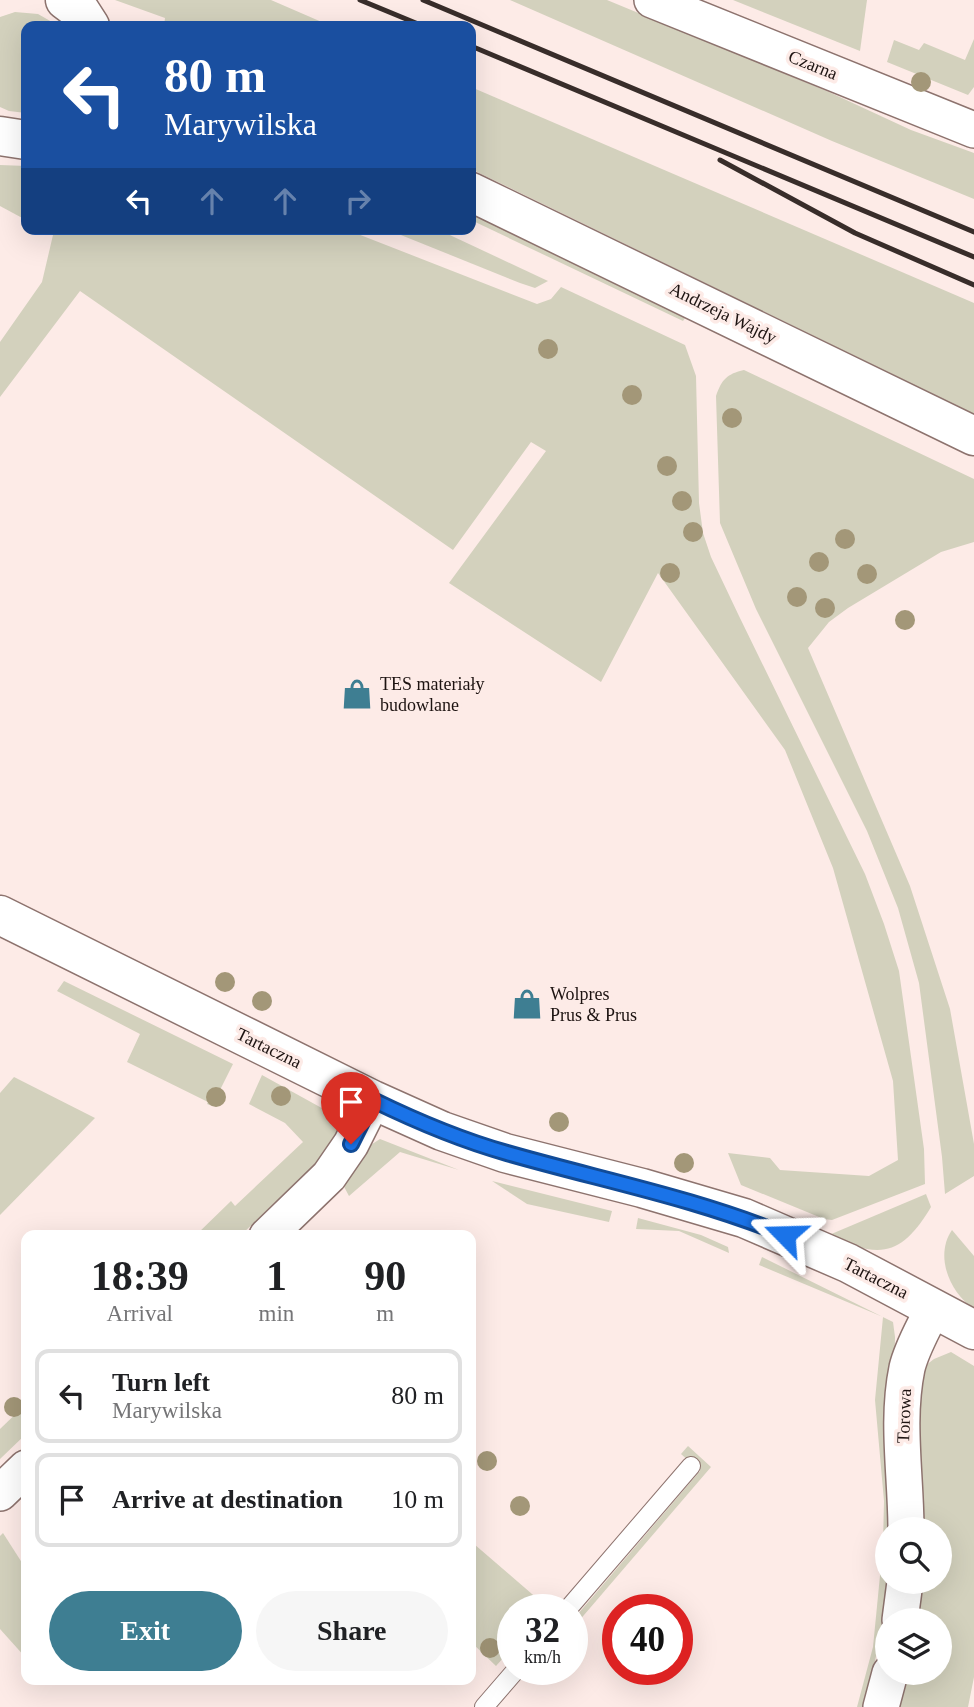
<!DOCTYPE html>
<html lang="en">
<head>
<meta charset="utf-8">
<style>
	:root { --surface:#fff; --page:#f6f6f6; --text:#202124; --muted:#757577; --line:#e0e0e0; --accent:#3e7e92 }
	body { margin:0; font-family:"Times New Roman",serif; background:var(--page); color:var(--text); height:100vh; display:flex; flex-direction:column; font-size:26px; white-space:nowrap }
	* { box-sizing:border-box; margin:0 }
	p { font-size:23px; color:var(--muted) }
	.icon { flex:none; width:38px; height:38px; fill:none; stroke:currentColor; stroke-width:2; stroke-linecap:round; stroke-linejoin:round }
	.map { position:relative; flex:1; overflow:hidden }
	.drawer { position:absolute; left:21px; top:1230px; width:455px; height:455px; display:flex; flex-direction:column; background:var(--surface); border-radius:14px; box-shadow:0 7px 28px #0002 }
	.drawer>* { flex:none }
	.hud { position:absolute; left:21px; top:21px; width:455px; height:214px; border-radius:14px; box-shadow:0 7px 28px #0002; background:#1a4fa0; color:#fff; overflow:hidden }
	.buttons { position:absolute; left:875px; top:1517px; display:grid; gap:14px }
	.buttons a { display:grid; place-items:center; width:77px; height:77px; border-radius:50%; background:var(--surface); box-shadow:0 7px 28px #0002; font-size:35px }
	.speed { position:absolute; left:497px; top:1594px; display:flex; gap:14px; font-size:35px; font-weight:700; text-align:center }
	.speed>* { display:grid; place-content:center; width:91px; height:91px; border-radius:50%; background:var(--surface); box-shadow:0 7px 28px #0002; line-height:1 }
	.speed small { font-size:18px; font-weight:400 }
	.speed .limit { border:10px solid #d22; background:#fff; color:#111 }
	.pin { position:absolute; display:grid; place-items:center; width:60px; height:60px; color:#fff; margin:-72px -30px; border-radius:50% 50% 50% 0; rotate:-45deg; box-shadow:0 0 7px #0007 }
	.pin .icon { rotate:45deg }
	.me { position:absolute; width:77px; margin:-38px; rotate:292deg; stroke-linejoin:round; filter:drop-shadow(0 0 5px #0008) }
	.turn { display:flex; align-items:center; gap:24px; height:147px; padding:0 28px; font-size:32px }
	.turn .icon { width:91px; height:91px; stroke-width:2.5 }
	.turn b { display:block; font-size:49px; line-height:60px }
	.lanes { display:flex; align-items:center; height:66px; padding:0 28px; background:#0003; justify-content:center; gap:35px; direction:ltr }
	.lanes .off { opacity:.35 }
	.eta { display:flex; justify-content:space-evenly; align-items:center; height:119px; text-align:center }
	.eta b { font-size:42px; font-weight:700; line-height:49px }
	.button { display:flex; gap:14px; margin-top:auto; padding:14px 28px }
	.button a { flex:1; height:80px; border-radius:42px; background:var(--accent); color:#fff; font-size:28px; font-weight:700; line-height:80px; text-align:center }
	.button a+a { background:var(--page); color:var(--text) }
	ul { padding:0; list-style:none }
	li { display:flex; align-items:center; gap:21px; height:94px; margin:0 14px 10px; padding:0 14px; border:4px solid var(--line); border-radius:14px }
	li div { flex:1 }
	li b { display:block; font-size:26px }
	li em { font-style:normal }
	.map>svg:first-child { display:block }
	.green { fill:#d3d1bd }
	.lines { fill:none; stroke-linecap:round; stroke-linejoin:round }
	.service-casing { stroke:#8d736e; stroke-width:20 }
	.minor-casing { stroke:#8d736e; stroke-width:38 }
	.tertiary-casing { stroke:#8d736e; stroke-width:41 }
	.secondary-casing { stroke:#8d736e; stroke-width:41 }
	.service { stroke:#fff; stroke-width:18 }
	.minor { stroke:#fff; stroke-width:35 }
	.tertiary { stroke:#fff; stroke-width:38 }
	.secondary { stroke:#fff; stroke-width:38 }
	.rail { stroke:#382d2a; stroke-width:5 }
	.tree { fill:#a39778 }
	.route-casing { stroke:#114b97; stroke-width:18 }
	.route { stroke:#1a73e8; stroke-width:12 }
	.labels { text-anchor:middle; dominant-baseline:central; stroke-width:7; stroke-linejoin:round; paint-order:stroke }
	.street-label { font-size:18px; fill:#1d1311; stroke:#fdebe7 }
	.poi-label { font-size:18px; fill:#1d1311; stroke:#fdebe7; text-anchor:start }
</style>
</head>
<body>
<div class="map">
<svg width="974" height="1707" viewBox="0 0 974 1707">
	<rect width="100%" height="100%" fill="#fdebe7"/>
	<!-- green -->
	<g class="green">
		<path d="M115,0H271L331,26H164L165,18Z"/>
		<path d="M510,0H607L829,92L911,130L974,153V199L832,141Z"/>
		<path d="M733,0H867L860,51Z"/>
		<path d="M15,12L38,14L59,26H26V113L9,111L0,107V17Z"/>
		<path d="M974,39V87L968,95L887,62L894,40L919,50L924,43L965,60Z"/>
		<path d="M471,87L974,303V414L471,169Z"/>
		<path d="M0,165L26,166V220L0,206Z"/>
		<path d="M471,214L685,318L683,321L471,220Z"/>
		<path d="M42,229H345L537,304L551,299L561,287L685,345L696,376L699,503L703,533L711,557L739,616L865,874L884,924L899,971L924,1149L925,1184L832,1220L824,1219L741,1185L728,1153L770,1158L780,1170L869,1176L898,1160L893,1081L833,868L785,750L658,573L601,682L449,583L546,451L531,442L453,550L80,291L0,397V342L42,282L53,235Z"/>
		<path d="M386,229H437L548,281L535,288L520,283Z"/>
		<path d="M744,370L974,479V542L941,552L848,608L829,622L808,648L910,886L950,1009L974,1144V1176L945,1194L942,1157L919,983L898,908L867,831L756,609L720,523L716,396C722,379 727,374 744,370Z"/>
		<path d="M64,981L233,1064L212,1106L207,1104L208,1102L127,1062L140,1034L57,991Z"/>
		<path d="M262,1075L338,1117L339,1132L328,1152L241,1235L195,1236L231,1201L235,1206L303,1142L285,1123L249,1104Z"/>
		<path d="M14,1077L95,1118L0,1215V1093Z"/>
		<path d="M380,1139L459,1170L400,1152L349,1196L341,1181L363,1160L366,1148Z"/>
		<path d="M492,1181L612,1211L609,1222L527,1204Z"/>
		<path d="M926,1194L931,1207C901,1257 879,1259 829,1235Z"/>
		<path d="M638,1218L701,1235L728,1247L729,1253L679,1231L636,1229Z"/>
		<path d="M952,1230L974,1256V1309C950,1293 934,1256 952,1230Z"/>
		<path d="M762,1257L893,1322L895,1337L892,1529L887,1530L888,1582L881,1633L865,1707H857L873,1647L883,1545L884,1501L875,1400L883,1317L759,1265Z"/>
		<path d="M951,1352L974,1366V1677L968,1707H891L901,1673H940V1620H910L914,1582H940V1530L918,1529L917,1439L921,1378L925,1366L934,1359Z"/>
		<path d="M26,1404V1434L0,1459V1429Z"/>
		<path d="M688,1446L711,1467L572,1629V1621L700,1471L681,1454Z"/>
		<path d="M3,1533L26,1569V1658L0,1629V1536Z"/>
		<path d="M474,1544L547,1607L545,1610H513V1647L496,1666L471,1642V1548Z"/>
	</g>
	<g class="lines">
		<!-- service casing -->
		<g class="service-casing">
			<g id="service">
				<path d="M567,1610L691,1466"/>
				<path d="M484,1707L516,1670"/>
			</g>
		</g>
		<!-- minor casing -->
		<g class="minor-casing">
			<g id="minor">
				<path d="M652,0L974,130"/>
				<path d="M267,1236L329,1176L351,1144L373,1100"/>
				<path d="M0,1493L26,1468"/>
				<path d="M906,1530C906,1476 896,1421 907,1368C912,1347 924,1328 933,1308"/>
				<path d="M900,1620L905,1582"/>
				<path d="M881,1707L890,1673"/>
			</g>
		</g>
		<!-- tertiary casing -->
		<g class="tertiary-casing">
			<path id="tertiary" d="M0,915L373,1100L442,1131L505,1153L642,1188L744,1218L848,1263L974,1330"/>
		</g>
		<!-- secondary casing -->
		<g class="secondary-casing">
			<g id="secondary">
				<path d="M65,0L81,12L90,26"/>
				<path d="M0,136L26,140"/>
				<path d="M471,192L974,436"/>
			</g>
		</g>
		<!-- service -->
		<use href="#service" class="service"/>
		<!-- minor -->
		<use href="#minor" class="minor"/>
		<!-- tertiary -->
		<use href="#tertiary" class="tertiary"/>
		<!-- secondary -->
		<use href="#secondary" class="secondary"/>
		<!-- rail -->
		<g class="rail">
			<path d="M360,0L423,26"/>
			<path d="M423,0L974,232"/>
			<path d="M471,46L974,257"/>
			<path d="M720,160L855,233L974,285"/>
		</g>
	</g>
	<!-- trees -->
	<g class="tree">
		<circle cx="921" cy="82" r="10"/>
		<circle cx="548" cy="349" r="10"/>
		<circle cx="632" cy="395" r="10"/>
		<circle cx="732" cy="418" r="10"/>
		<circle cx="667" cy="466" r="10"/>
		<circle cx="682" cy="501" r="10"/>
		<circle cx="693" cy="532" r="10"/>
		<circle cx="845" cy="539" r="10"/>
		<circle cx="819" cy="562" r="10"/>
		<circle cx="670" cy="573" r="10"/>
		<circle cx="867" cy="574" r="10"/>
		<circle cx="797" cy="597" r="10"/>
		<circle cx="825" cy="608" r="10"/>
		<circle cx="905" cy="620" r="10"/>
		<circle cx="225" cy="982" r="10"/>
		<circle cx="262" cy="1001" r="10"/>
		<circle cx="281" cy="1096" r="10"/>
		<circle cx="216" cy="1097" r="10"/>
		<circle cx="559" cy="1122" r="10"/>
		<circle cx="684" cy="1163" r="10"/>
		<circle cx="14" cy="1407" r="10"/>
		<circle cx="487" cy="1461" r="10"/>
		<circle cx="520" cy="1506" r="10"/>
		<circle cx="490" cy="1648" r="10"/>
	</g>
	<g class="lines">
		<!-- route casing -->
		<g class="route-casing">
			<path id="route" d="M351,1144L373,1100C416,1121 461,1140 507,1153C601,1180 695,1198 785,1235"/>
		</g>
		<!-- route -->
		<use href="#route" class="route"/>
	</g>
	<!-- icons -->
	<defs>
		<g id="shop-bare" transform="scale(2.415)"><path d="M-5-2.5h2.3a2.7 3.5 0 0 1 5.4 0H5L5.5 6h-11ZM-1.5-2.5h3a1.5 2.3 0 0 0-3 0Z" fill="#3e7e92" stroke="#fdebe7" stroke-width="2.5" paint-order="stroke"/></g>
	</defs>
	<g fill-rule="evenodd">
		<use href="#shop-bare" x="357" y="694"/>
		<use href="#shop-bare" x="527" y="1004"/>
	</g>
	<g class="labels">
		<!-- street labels -->
		<g class="street-label">
			<text transform="translate(813 65) rotate(22)">Czarna</text>
			<text transform="translate(723 313) rotate(26)">Andrzeja Wajdy</text>
			<text transform="translate(269 1048) rotate(26)">Tartaczna</text>
			<text transform="translate(876 1278) rotate(27)">Tartaczna</text>
			<text transform="translate(904 1416) rotate(-88)">Torowa</text>
		</g>
		<!-- poi labels -->
		<g class="poi-label">
			<text x="380" y="684">TES materiały<tspan x="380" dy="21">budowlane</tspan></text>
			<text x="550" y="994">Wolpres<tspan x="550" dy="21">Prus &amp; Prus</tspan></text>
		</g>
	</g>
</svg>
<div class="buttons">
<a><svg class="icon" aria-label="search" viewBox="0 0 24 24"><circle cx="10" cy="10" r="6"/><path d="M15 15l6 6"/></svg></a>
<a><svg class="icon" aria-label="layers" viewBox="0 0 24 24"><path d="M12 4l9 5-9 5-9-5zM3 14l9 5 9-5"/></svg></a>
</div>
<div class="speed"><div>32<small>km/h</small></div><div class="limit">40</div></div>
<div class="pin" style="left:351px;top:1144px;background:#d93025"><svg class="icon" aria-label="arrive" viewBox="0 0 24 24"><path d="M6 21V4h12l-3 4 3 4H6"/></svg></div>
<svg class="me" style="left:785px;top:1235px" viewBox="-20 -20 40 40"><path d="M0-17L14 15 0 8-14 15z" fill="#1a73e8" stroke="#fff" stroke-width="4"/></svg>
<div class="hud">
<div class="turn"><svg class="icon" aria-label="left" viewBox="0 0 24 24"><path d="M17 20v-9H6M10 6l-5 5 5 5"/></svg><div><b>80 m</b>Marywilska</div></div>
<div class="lanes"><svg class="icon" aria-label="left" viewBox="0 0 24 24"><path d="M17 20v-9H6M10 6l-5 5 5 5"/></svg><svg class="icon off" aria-label="ahead" viewBox="0 0 24 24"><path d="M12 20V5M6 11l6-6 6 6"/></svg><svg class="icon off" aria-label="ahead" viewBox="0 0 24 24"><path d="M12 20V5M6 11l6-6 6 6"/></svg><svg class="icon off" aria-label="right" viewBox="0 0 24 24"><path d="M7 20v-9h11M14 6l5 5-5 5"/></svg></div>
</div>
<section class="drawer">
<div class="eta">
<div><b>18:39</b><p>Arrival</p></div>
<div><b>1</b><p>min</p></div>
<div><b>90</b><p>m</p></div>
</div>
<ul>
<li><svg class="icon" aria-label="left" viewBox="0 0 24 24"><path d="M17 20v-9H6M10 6l-5 5 5 5"/></svg><div><b>Turn left</b><p>Marywilska</p></div><em>80 m</em></li>
<li><svg class="icon" aria-label="arrive" viewBox="0 0 24 24"><path d="M6 21V4h12l-3 4 3 4H6"/></svg><div><b>Arrive at destination</b></div><em>10 m</em></li>
</ul>
<div class="button"><a>Exit</a><a>Share</a></div>
</section>
</div>
</body>
</html>
